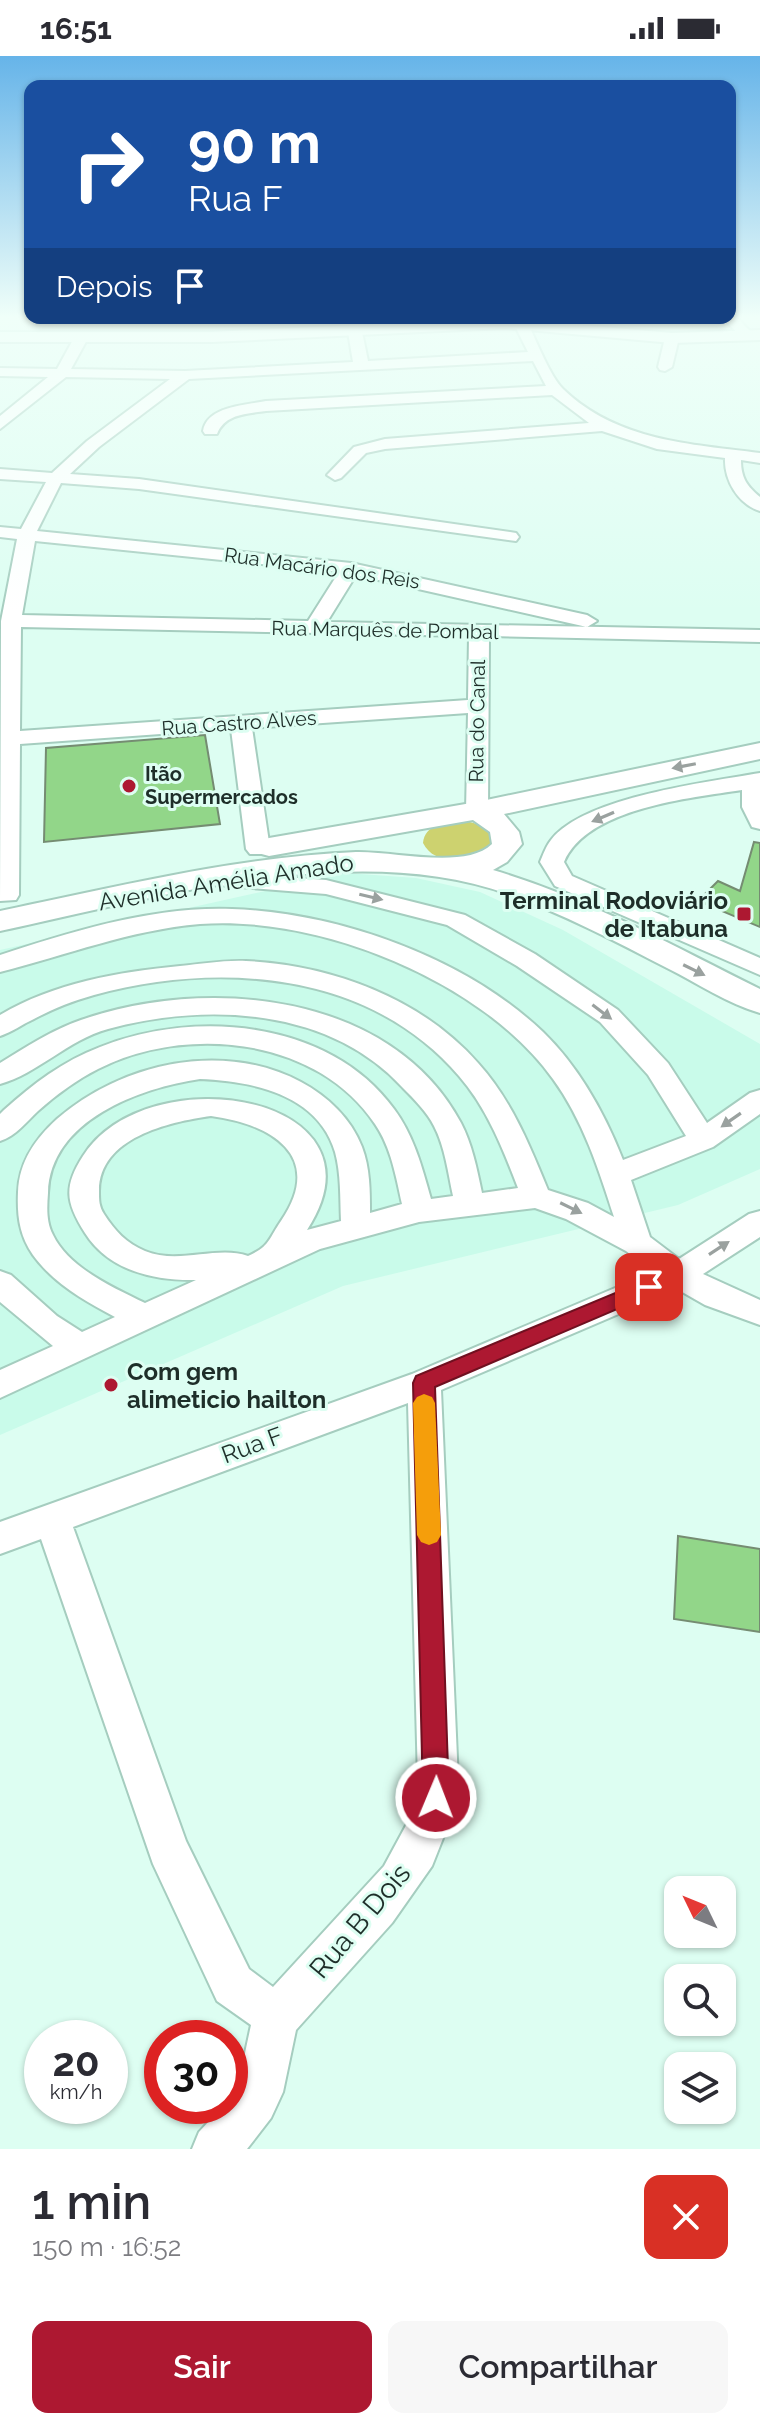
<!DOCTYPE html>
<html lang="pt">
<head>
<meta charset="utf-8">
<style>
	:root { --surface:#fff; --page:#f7f7f7; --text:#2b2b33; --muted:#7c7c81; --accent:#ad1831 }
	body { margin:0; font-family:Raleway,sans-serif; background:var(--page); color:var(--text); height:100vh; display:flex; flex-direction:column; font-size:30px; white-space:nowrap }
	* { box-sizing:border-box; margin:0 }
	p { font-size:26px; color:var(--muted) }
	.icon { flex:none; width:44px; height:44px; fill:none; stroke:currentColor; stroke-width:2; stroke-linecap:round; stroke-linejoin:round }
	.map { position:relative; height:2093px; overflow:hidden }
	.sheet { display:flex; flex-direction:column; background:var(--surface); flex:1 }
	.sheet>* { flex:none }
	.banner { position:absolute; left:24px; top:24px; width:712px; height:244px; border-radius:16px; box-shadow:0 2px 6px #0004; background:#1a4fa0; color:#fff; overflow:hidden }
	.needle { width:52px; rotate:313deg }
	.buttons { position:absolute; left:664px; top:1820px; display:grid; gap:16px }
	.buttons a { display:grid; place-items:center; width:72px; height:72px; border-radius:16px; background:var(--surface); box-shadow:0 2px 6px #0004; font-size:40px }
	.speed { position:absolute; left:24px; top:1964px; display:flex; gap:16px; font-size:40px; font-weight:700; text-align:center }
	.speed>* { display:grid; place-content:center; width:104px; height:104px; border-radius:50%; background:var(--surface); box-shadow:0 2px 6px #0004; line-height:1 }
	.speed small { font-size:20px; font-weight:400 }
	.speed .limit { border:12px solid #d22; background:#fff; color:#111 }
	.pin { position:absolute; display:grid; place-items:center; width:68px; height:68px; color:#fff; margin:-34px; border-radius:16px; box-shadow:0 4px 12px #0006 }
	.me { position:absolute; width:88px; margin:-44px; rotate:1deg; stroke-linejoin:round; filter:drop-shadow(0 0 6px #0008) }
	.turn { display:flex; align-items:center; gap:28px; height:168px; padding:0 32px; font-size:36px }
	.turn .icon { width:104px; height:104px; stroke-width:2.5 }
	.turn b { display:block; font-size:56px; line-height:68px }
	.then { display:flex; align-items:center; height:76px; padding:0 32px; background:#0003; gap:16px; font-size:30px }
	.round { display:grid; place-items:center; flex:none; width:84px; height:84px; border-radius:16px; background:var(--page) }
	.head { display:flex; align-items:center; justify-content:space-between; height:136px; padding:0 32px }
	h1 { font-size:48px; font-weight:600; line-height:60px }
	.cta { display:flex; gap:16px; margin-top:auto; padding:16px 32px }
	.cta a { flex:1; height:92px; border-radius:16px; background:var(--accent); color:#fff; font-size:32px; font-weight:600; line-height:92px; text-align:center }
	.cta a+a { background:var(--page); color:var(--text) }
	.status { display:flex; justify-content:space-between; align-items:center; height:56px; padding:0 40px; background:var(--surface); direction:ltr }
	.status svg { height:22px; fill:currentColor }
	.map>svg:first-child { display:block }
	.built { fill:#c9fbea }
	.green { fill:#cdd26f }
	.building { fill:#92d689; stroke:#758c72; stroke-width:2 }
	.lines { fill:none; stroke-linecap:round; stroke-linejoin:round }
	.minor-casing { stroke:#a5cdbf; stroke-width:4 }
	.major-casing { stroke:#a5cdbf; stroke-width:4 }
	.minor { fill:#fff; fill-rule:evenodd }
	.major { fill:#fff; fill-rule:evenodd }
	.oneway { fill:#9aa19f }
	.route { fill:#ad1831; stroke:#701020; stroke-width:2 }
	.slow { fill:#f59e0b }
	.poi-dot { fill:#ad1831; stroke:#ddfef2; stroke-width:3 }
	.labels { text-anchor:middle; dominant-baseline:central; stroke-width:6; stroke-linejoin:round; paint-order:stroke }
	.far-street-label { font-size:20px; fill:#1e2e29; stroke:#ddfef2 }
	.far-poi-label { font-size:20px; font-weight:bold; fill:#1e2e29; stroke:#ddfef2; text-anchor:start }
	.street-label { font-size:24px; fill:#1e2e29; stroke:#ddfef2 }
	.poi-label { font-size:24px; font-weight:bold; fill:#1e2e29; stroke:#ddfef2; text-anchor:end }
	.near-street-label { font-size:28px; fill:#1e2e29; stroke:#ddfef2 }
</style>
</head>
<body>
<div class="status"><b>16:51</b><svg viewBox="0 0 49 12"><path d="M0 12V9h3v3zM5 12V6h3v6zM10 12V3h3v9zM15 12V0h3v12zM26 1h20v11H26zM47 4h2v5h-2z"/></svg></div>
<div class="map">
<svg width="760" height="2093" viewBox="0 0 760 2093">
	<rect width="100%" height="100%" fill="#ddfef2"/>
	<!-- built -->
	<path class="built" d="M346,817L416,822L480,836L563,874L760,988V1113L678,1149L343,1230L0,1379V894Z"/>
	<!-- green -->
	<path class="green" d="M459,764C478,767 488,770 496,788L486,800C464,801 435,811 423,787C425,768 444,768 459,764Z"/>
	<!-- building -->
	<g class="building">
		<path d="M205,679L220,768L44,786L46,692Z"/>
		<path d="M754,786L760,787V871L698,845L718,825L740,835Z"/>
		<path d="M678,1480L760,1493V1576L674,1563Z"/>
	</g>
	<g class="lines">
		<!-- minor casing -->
		<g class="minor-casing">
			<g id="minor">
				<path d="M723,262H737L755,280L743,283Z"/>
				<path d="M516,265L528,268C537,286 550,320 563,333C617,385 690,388 760,397V407L741,404C741,422 747,430 760,441V455C738,448 724,424 725,402L657,393L602,375L385,393L366,397L341,422L335,424L327,419L354,391L385,383L589,367L552,339L266,355C246,358 225,358 217,378H205L203,375C207,350 246,349 266,345L546,330L533,305L189,323L99,391L70,418L139,423L510,476L516,477L519,481L516,485L139,433L61,427L37,475L351,507L587,559L597,565L587,571L356,519L327,566L760,574V586L489,580L488,755L485,760H469L466,755L468,657L252,672L270,793L266,798H250L246,793L231,673L20,688L19,839L16,844L0,845L1,565L17,483L0,481V471L21,473L46,426L0,423V413L52,417L87,385L170,323L66,321L0,373V360L48,321L0,320V312L57,313L74,282L81,278L88,282L71,313L185,315L353,306L348,276L355,272L362,276L368,305L528,296L514,268ZM35,485L339,516L308,565L22,559ZM21,571L469,580L468,644L20,675Z"/>
				<path d="M672,278L679,282L672,311L665,315L660,314L658,311L665,282Z"/>
				<path d="M760,717V773L752,771L742,751V734C690,742 587,752 564,806L572,820L760,902V919L555,830L540,806C543,799 546,790 551,784C584,741 708,726 760,717Z"/>
				<path d="M211,816L326,824L465,859L535,898L618,954L668,1007L707,1067L750,1037L760,1034V1058L713,1091L631,1124L650,1181L679,1203L749,1158L760,1155V1181L703,1218L760,1244V1269L705,1249L677,1233L441,1334L458,1725L451,1762L432,1810L392,1867L296,1974L283,2036L271,2062L247,2093H192L199,2076L223,2050H230V2042L239,2025L251,1969L217,1945L153,1808L41,1483L0,1498V1466L412,1318L653,1216L626,1195L566,1163L535,1152L419,1166L320,1193L0,1342V1314L53,1290L0,1246V1215L11,1219L57,1260L82,1276L115,1261C85,1245 54,1228 33,1199C19,1179 17,1159 18,1136C19,1106 35,1083 57,1063C121,1007 223,984 301,1026C327,1040 351,1062 362,1091C370,1112 370,1135 370,1157L402,1148C396,1121 391,1091 375,1068C317,981 186,968 98,1013C76,1024 56,1039 38,1055C26,1066 16,1080 0,1085V1058L4,1054C33,1028 63,1005 100,991C195,953 330,964 394,1053C414,1080 422,1111 431,1143L453,1140C448,1117 445,1091 434,1070C427,1056 414,1043 403,1032C330,952 208,946 108,973C68,984 37,1018 0,1028V1007C26,991 52,974 81,964C207,920 391,936 461,1067C472,1088 477,1113 482,1137L518,1132C503,1093 487,1052 459,1020C369,915 220,905 94,939C73,945 52,953 32,964C21,969 12,976 0,980V959C54,927 118,916 180,910C202,908 224,904 246,905C331,909 421,942 478,1007C511,1043 530,1090 548,1134L588,1147L614,1161C599,1114 583,1064 553,1023C483,925 319,859 200,868C130,874 67,899 0,916V899C73,875 154,850 232,853C339,857 464,901 543,976C579,1011 605,1058 623,1104L686,1080L648,1019L600,966L517,910L447,869L326,838L203,828L199,823L203,818ZM200,1023C251,1025 318,1038 335,1096C341,1118 340,1142 341,1165L307,1174C395,1039 148,998 83,1100C63,1131 66,1147 85,1177C108,1214 153,1225 196,1224L145,1247C114,1232 69,1212 53,1179C46,1166 47,1151 48,1137C50,1064 140,1032 200,1023ZM211,1060C270,1068 326,1099 281,1165C268,1184 270,1190 248,1200C217,1189 179,1209 145,1195C126,1187 115,1175 104,1158C99,1150 99,1145 99,1135C99,1082 168,1066 211,1060ZM408,1347L418,1725L410,1762L384,1810L273,1931L249,1913L186,1785L73,1471Z"/>
			</g>
		</g>
		<!-- major casing -->
		<g class="major-casing">
			<g id="major">
				<path d="M500,262L672,277L760,274V284L672,287L505,272L212,286H0V276H212Z"/>
				<path d="M760,687V703L504,758L519,776L522,788L507,806L493,814C587,842 672,889 760,933V957C728,948 697,927 667,912C615,885 563,858 508,838C355,783 155,842 0,875V855C117,831 236,801 356,796C395,795 465,814 492,788L490,776L473,764L269,800L258,797L254,791L258,785L269,782L477,746Z"/>
			</g>
		</g>
		<!-- minor -->
		<use href="#minor" class="minor"/>
		<!-- major -->
		<use href="#major" class="major"/>
	</g>
	<!-- one-way arrows -->
	<defs><path id="oneway-solid" d="M-6-.8H1V-3.2L6.5 0L1 3.2V.8H-6Z" transform="scale(2)"/></defs>
	<g class="oneway">
		<use href="#oneway-solid" transform="translate(684 710) rotate(169)"/>
		<use href="#oneway-solid" transform="translate(603 761) rotate(157)"/>
		<use href="#oneway-solid" transform="translate(371 841) rotate(13)"/>
		<use href="#oneway-solid" transform="translate(694 914) rotate(26)"/>
		<use href="#oneway-solid" transform="translate(602 956) rotate(37)"/>
		<use href="#oneway-solid" transform="translate(731 1064) rotate(145)"/>
		<use href="#oneway-solid" transform="translate(571 1152) rotate(26)"/>
		<use href="#oneway-solid" transform="translate(719 1192) rotate(-33)"/>
	</g>
	<!-- sky -->
	<linearGradient id="sky" x2="0" y2="1"><stop stop-color="#66b4e9"/><stop offset="0.47" stop-color="#f0fff9"/><stop offset="1" stop-color="#f0fff9" stop-opacity="0"/></linearGradient>
	<rect width="760" height="555" fill="url(#sky)"/>
	<!-- route -->
	<path class="route" d="M649,1223L657,1225L660,1231L657,1236L435,1331L449,1742L445,1751L436,1755L426,1751L423,1742L413,1327L416,1320Z"/>
	<!-- slow -->
	<path class="slow" d="M424,1338L432,1341L435,1347L441,1479L437,1486L429,1489L421,1486L417,1479L413,1347L417,1341Z"/>
	<!-- markers -->
	<g class="poi-dot">
		<circle cx="129" cy="730" r="8"/>
		<rect x="736" y="850" width="16" height="16" rx="4"/>
		<circle cx="111" cy="1329" r="8"/>
	</g>
	<g class="labels">
		<!-- far-street labels -->
		<g class="far-street-label">
			<text transform="translate(322 512) rotate(8)">Rua Macário dos Reis</text>
			<text transform="translate(385 574) rotate(1)">Rua Marquês de Pombal</text>
			<text transform="translate(477 665) rotate(-89)">Rua do Canal</text>
			<text transform="translate(239 667) rotate(-4)">Rua Castro Alves</text>
		</g>
		<!-- far-poi labels -->
		<g class="far-poi-label">
			<text x="145" y="718">Itão<tspan x="145" dy="23">Supermercados</tspan></text>
		</g>
		<!-- street labels -->
		<g class="street-label">
			<text transform="translate(226 826) rotate(-9)">Avenida Amélia Amado</text>
			<text transform="translate(252 1389) rotate(-20)">Rua F</text>
		</g>
		<!-- poi labels -->
		<g class="poi-label">
			<text x="728" y="844">Terminal Rodoviário<tspan x="728" dy="28">de Itabuna</tspan></text>
			<text x="127" y="1315" text-anchor="start">Com gem<tspan x="127" dy="28">alimeticio hailton</tspan></text>
		</g>
		<!-- near-street labels -->
		<g class="near-street-label">
			<text transform="translate(360 1865) rotate(-50)">Rua B Dois</text>
		</g>
	</g>
</svg>
<div class="buttons">
<a><svg class="needle" viewBox="-14 -14 28 28"><path d="M0-13l5 13h-10z" fill="#e53935"/><path d="M0 13l5-13h-10z" fill="#7c7c81"/></svg></a>
<a><svg class="icon" aria-label="search" viewBox="0 0 24 24"><circle cx="10" cy="10" r="6"/><path d="M15 15l6 6"/></svg></a>
<a><svg class="icon" aria-label="layers" viewBox="0 0 24 24"><path d="M12 4l9 5-9 5-9-5zM3 14l9 5 9-5"/></svg></a>
</div>
<div class="speed"><div>20<small>km/h</small></div><div class="limit">30</div></div>
<div class="pin" style="left:649px;top:1231px;background:#d93025"><svg class="icon" aria-label="arrive" viewBox="0 0 24 24"><path d="M6 21V4h12l-3 4 3 4H6"/></svg></div>
<svg class="me" style="left:436px;top:1742px" viewBox="-20 -20 40 40"><circle r="17" fill="#ad1831" stroke="#fff" stroke-width="3"/><path d="M0-11L8 9 0 5-8 9z" fill="#fff"/></svg>
<div class="banner">
<div class="turn"><svg class="icon" aria-label="right" viewBox="0 0 24 24"><path d="M7 20v-9h11M14 6l5 5-5 5"/></svg><div><b>90 m</b>Rua F</div></div>
<div class="then">Depois<svg class="icon" aria-label="arrive" viewBox="0 0 24 24"><path d="M6 21V4h12l-3 4 3 4H6"/></svg></div>
</div>
</div>
<section class="sheet">
<div class="head"><div><h1>1 min</h1><p>150 m · 16:52</p></div><a class="round" style="background:#d93025;color:#fff"><svg class="icon" aria-label="close" viewBox="0 0 24 24"><path d="M6 6l12 12M18 6L6 18"/></svg></a></div>
<div class="cta"><a>Sair</a><a>Compartilhar</a></div>
</section>
</body>
</html>
